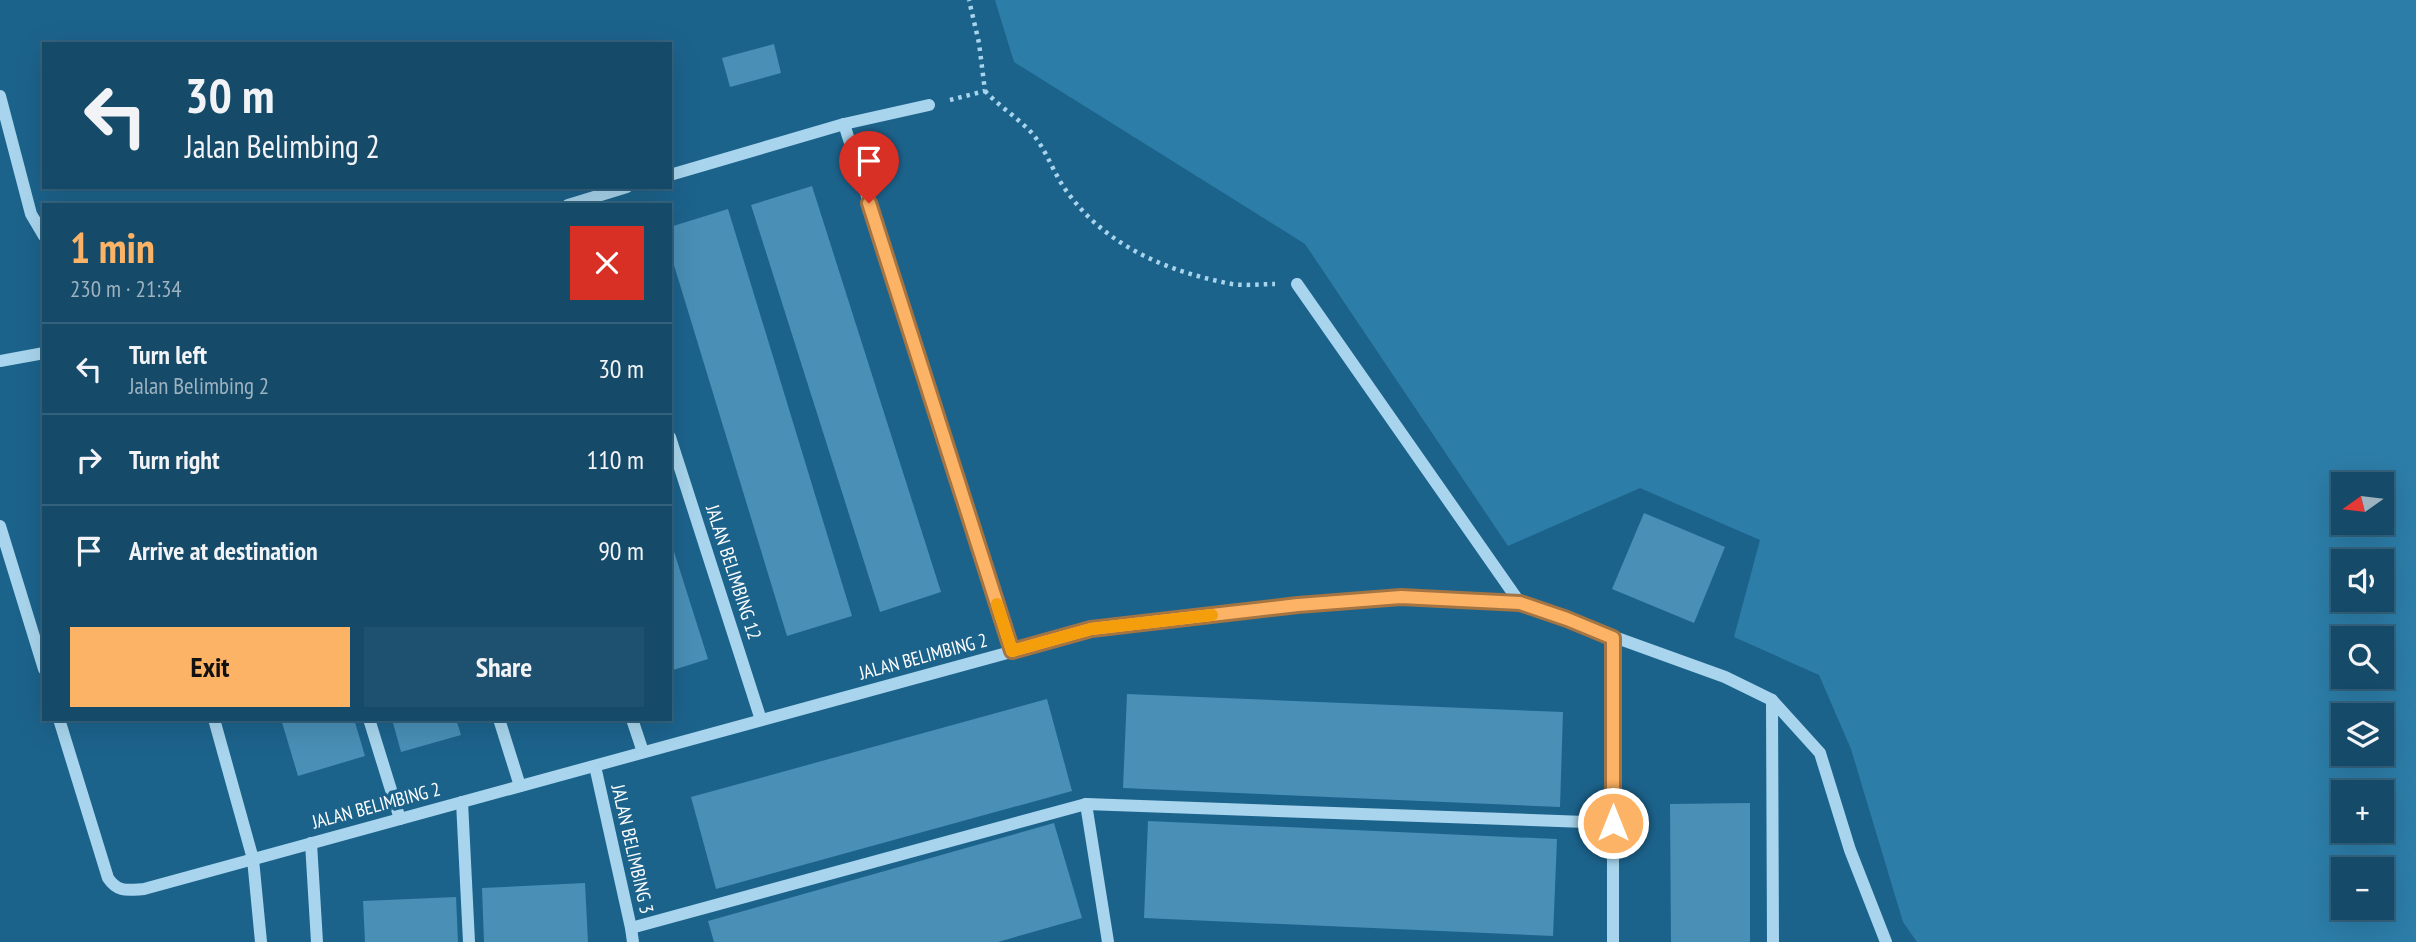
<!DOCTYPE html>
<html lang="en">
<head>
<meta charset="utf-8">
<style>
	:root { --surface:#154a69; --page:#1e516f; --text:#f1f3f6; --muted:#9db3c0; --line:#34627d; --accent:#fdb365 }
	body { margin:0; font-family:"PT Sans Narrow",sans-serif; background:var(--page); color:var(--text); height:100vh; display:flex; flex-direction:column; font-size:26px; white-space:nowrap }
	* { box-sizing:border-box; margin:0 }
	p { font-size:23px; color:var(--muted) }
	.icon { flex:none; width:38px; height:38px; fill:none; stroke:currentColor; stroke-width:2; stroke-linecap:round; stroke-linejoin:round }
	.map { position:relative; flex:1; overflow:hidden }
	.details { position:absolute; left:42px; top:203px; width:630px; height:518px; display:flex; flex-direction:column; background:var(--surface); border-radius:0px; box-shadow:0 7px 28px #0002,0 0 0 2px var(--line) }
	.details>* { flex:none }
	.guide { position:absolute; left:42px; top:42px; width:630px; height:147px; border-radius:0px; box-shadow:0 7px 28px #0002,0 0 0 2px var(--line); background:#154a69; color:var(--text); overflow:hidden }
	.needle { width:46px; rotate:256deg }
	.tools { position:absolute; left:2331px; top:472px; display:grid; gap:14px }
	.tools a { display:grid; place-items:center; width:63px; height:63px; border-radius:0px; background:var(--surface); box-shadow:0 7px 28px #0002,0 0 0 2px var(--line); font-size:35px }
	.pin { position:absolute; display:grid; place-items:center; width:60px; height:60px; color:#fff; margin:-72px -30px; border-radius:50% 50% 50% 0; rotate:-45deg; box-shadow:0 0 7px #0007 }
	.pin .icon { rotate:45deg }
	.me { position:absolute; width:77px; margin:-38px; rotate:0deg; stroke-linejoin:round; filter:drop-shadow(0 0 5px #0008) }
	.turn { display:flex; align-items:center; gap:24px; height:147px; padding:0 28px; font-size:32px }
	.turn .icon { width:91px; height:91px; stroke-width:2.5 }
	.turn b { display:block; font-size:49px; line-height:60px }
	.round { display:grid; place-items:center; flex:none; width:74px; height:74px; border-radius:0px; background:var(--page) }
	.headline { display:flex; align-items:center; justify-content:space-between; height:119px; padding:0 28px }
	h1 { font-size:42px; font-weight:800; line-height:52px; color:var(--accent) }
	.button { display:flex; gap:14px; margin-top:auto; padding:14px 28px }
	.button a { flex:1; height:80px; border-radius:0px; background:var(--accent); color:#111; font-size:28px; font-weight:800; line-height:80px; text-align:center }
	.button a+a { background:var(--page); color:var(--text) }
	ul { padding:0; list-style:none }
	li { display:flex; align-items:center; gap:21px; height:91px; padding:0 28px; border-top:2px solid var(--line) }
	li div { flex:1 }
	li b { display:block; font-size:26px }
	li em { font-style:normal }
	.map>svg:first-child { display:block }
	.green { fill:#2c7da8; fill-rule:evenodd }
	.building { fill:#498fb6 }
	.lines { fill:none; stroke-linecap:round; stroke-linejoin:round }
	.path { stroke:#a8d5ed; stroke-width:4.5; stroke-dasharray:3.5 5; stroke-linecap:butt }
	.minor { stroke:#a8d5ed; stroke-width:12 }
	.route-casing { stroke:#a47442; stroke-width:18 }
	.route { stroke:#fdb365; stroke-width:12 }
	.slow { stroke:#f59e0b; stroke-width:12 }
	.labels { text-anchor:middle; dominant-baseline:central; stroke-width:7; stroke-linejoin:round; paint-order:stroke }
	.street-label { font-size:19px; fill:#fff; stroke:#1c638c }
</style>
</head>
<body>
<div class="map">
<svg width="2416" height="942" viewBox="0 0 2416 942">
	<rect width="100%" height="100%" fill="#1c638c"/>
	<!-- green -->
	<path class="green" d="M995,0H2416V942H1917L1903,922L1851,749L1819,675L1734,637L1760,540L1640,488L1508,546L1305,244L1014,62ZM2343,485H2382V523H2343ZM2343,562H2382V600H2343ZM2343,639H2382V677H2343ZM2343,716H2382V754H2343ZM2343,793H2382V831H2343ZM2343,870H2382V908H2343Z"/>
	<!-- building -->
	<g class="building">
		<path d="M774,44L781,73L730,87L722,58Z"/>
		<path d="M812,186L941,592L880,612L751,205Z"/>
		<path d="M728,209L852,616L787,636L670,252V227Z"/>
		<path d="M1644,513L1725,547L1694,623L1612,589Z"/>
		<path d="M670,539L708,659L670,671Z"/>
		<path d="M1127,694L1563,712L1560,807L1123,788Z"/>
		<path d="M1047,699L1072,791L716,889L691,797Z"/>
		<path d="M281,719H354L365,756L298,776Z"/>
		<path d="M392,719H456L461,735L401,752Z"/>
		<path d="M1750,803V942H1671L1670,804Z"/>
		<path d="M1148,821L1557,839L1553,936L1144,918Z"/>
		<path d="M1054,823L1082,918L998,942H714L708,921Z"/>
		<path d="M585,883L588,942H484L482,888Z"/>
		<path d="M456,897L458,942H365L363,901Z"/>
	</g>
	<g class="lines">
		<!-- path -->
		<g class="path">
			<path d="M985,91C998,105 1015,116 1029,130C1046,147 1053,174 1068,193C1107,247 1169,272 1232,284C1246,286 1261,284 1275,284"/>
			<path d="M950,100L985,91L979,43L969,0"/>
		</g>
		<!-- minor -->
		<g class="minor">
			<path d="M0,96L31,214L44,236"/>
			<path d="M844,124L1012,651"/>
			<path d="M670,175L844,124L929,105"/>
			<path d="M568,205L627,187"/>
			<path d="M1297,284L1520,603"/>
			<path d="M0,361L44,353"/>
			<path d="M670,437L761,720"/>
			<path d="M0,526L44,669"/>
			<path d="M1613,638V942"/>
			<path d="M1772,700L1773,942"/>
			<path d="M59,719L108,878C118,893 128,890 144,889L1091,630L1298,605L1401,597L1520,603L1725,677L1772,700L1820,753L1850,850L1886,942"/>
			<path d="M214,719L253,859L261,942"/>
			<path d="M369,719L400,819"/>
			<path d="M499,719L520,786"/>
			<path d="M632,719L643,752"/>
			<path d="M595,766L631,928L633,942"/>
			<path d="M462,802L469,942"/>
			<path d="M1086,804L1108,942"/>
			<path d="M311,843L317,942"/>
			<path d="M631,928L1086,804L1613,823"/>
		</g>
	</g>
	<g class="lines">
		<!-- route casing -->
		<g class="route-casing">
			<path id="route" d="M869,203L1012,651L1091,629L1298,605L1401,597L1520,603L1567,619L1613,638V823"/>
		</g>
		<!-- route -->
		<use href="#route" class="route"/>
		<!-- slow -->
		<path class="slow" d="M997,604L1012,651L1091,629L1212,615"/>
	</g>
	<g class="labels">
		<!-- street labels -->
		<g class="street-label">
			<text transform="translate(734 572) rotate(72)">JALAN BELIMBING 12</text>
			<text transform="translate(923 656) rotate(-15)">JALAN BELIMBING 2</text>
			<text transform="translate(376 805) rotate(-15)">JALAN BELIMBING 2</text>
			<text transform="translate(633 849) rotate(77)">JALAN BELIMBING 3</text>
		</g>
	</g>
</svg>
<div class="tools">
<a><svg class="needle" viewBox="-14 -14 28 28"><path d="M0-13l5 13h-10z" fill="#e53935"/><path d="M0 13l5-13h-10z" fill="#9db3c0"/></svg></a>
<a><svg class="icon" aria-label="sound" viewBox="0 0 24 24"><path d="M4 9h4l5-4v14l-5-4H4zM17 9q2 3 0 6"/></svg></a>
<a><svg class="icon" aria-label="search" viewBox="0 0 24 24"><circle cx="10" cy="10" r="6"/><path d="M15 15l6 6"/></svg></a>
<a><svg class="icon" aria-label="layers" viewBox="0 0 24 24"><path d="M12 4l9 5-9 5-9-5zM3 14l9 5 9-5"/></svg></a>
<a>+</a>
<a>−</a>
</div>
<div class="pin" style="left:869px;top:203px;background:#d93025"><svg class="icon" aria-label="arrive" viewBox="0 0 24 24"><path d="M6 21V4h12l-3 4 3 4H6"/></svg></div>
<svg class="me" style="left:1613px;top:823px" viewBox="-20 -20 40 40"><circle r="17" fill="#fdb365" stroke="#fff" stroke-width="3"/><path d="M0-11L8 9 0 5-8 9z" fill="#fff"/></svg>
<div class="guide">
<div class="turn"><svg class="icon" aria-label="left" viewBox="0 0 24 24"><path d="M17 20v-9H6M10 6l-5 5 5 5"/></svg><div><b>30 m</b>Jalan Belimbing 2</div></div>
</div>
<section class="details">
<div class="headline"><div><h1>1 min</h1><p>230 m · 21:34</p></div><a class="round" style="background:#d93025;color:#fff"><svg class="icon" aria-label="close" viewBox="0 0 24 24"><path d="M6 6l12 12M18 6L6 18"/></svg></a></div>
<ul>
<li><svg class="icon" aria-label="left" viewBox="0 0 24 24"><path d="M17 20v-9H6M10 6l-5 5 5 5"/></svg><div><b>Turn left</b><p>Jalan Belimbing 2</p></div><em>30 m</em></li>
<li><svg class="icon" aria-label="right" viewBox="0 0 24 24"><path d="M7 20v-9h11M14 6l5 5-5 5"/></svg><div><b>Turn right</b></div><em>110 m</em></li>
<li><svg class="icon" aria-label="arrive" viewBox="0 0 24 24"><path d="M6 21V4h12l-3 4 3 4H6"/></svg><div><b>Arrive at destination</b></div><em>90 m</em></li>
</ul>
<div class="button"><a>Exit</a><a>Share</a></div>
</section>
</div>
</body>
</html>
